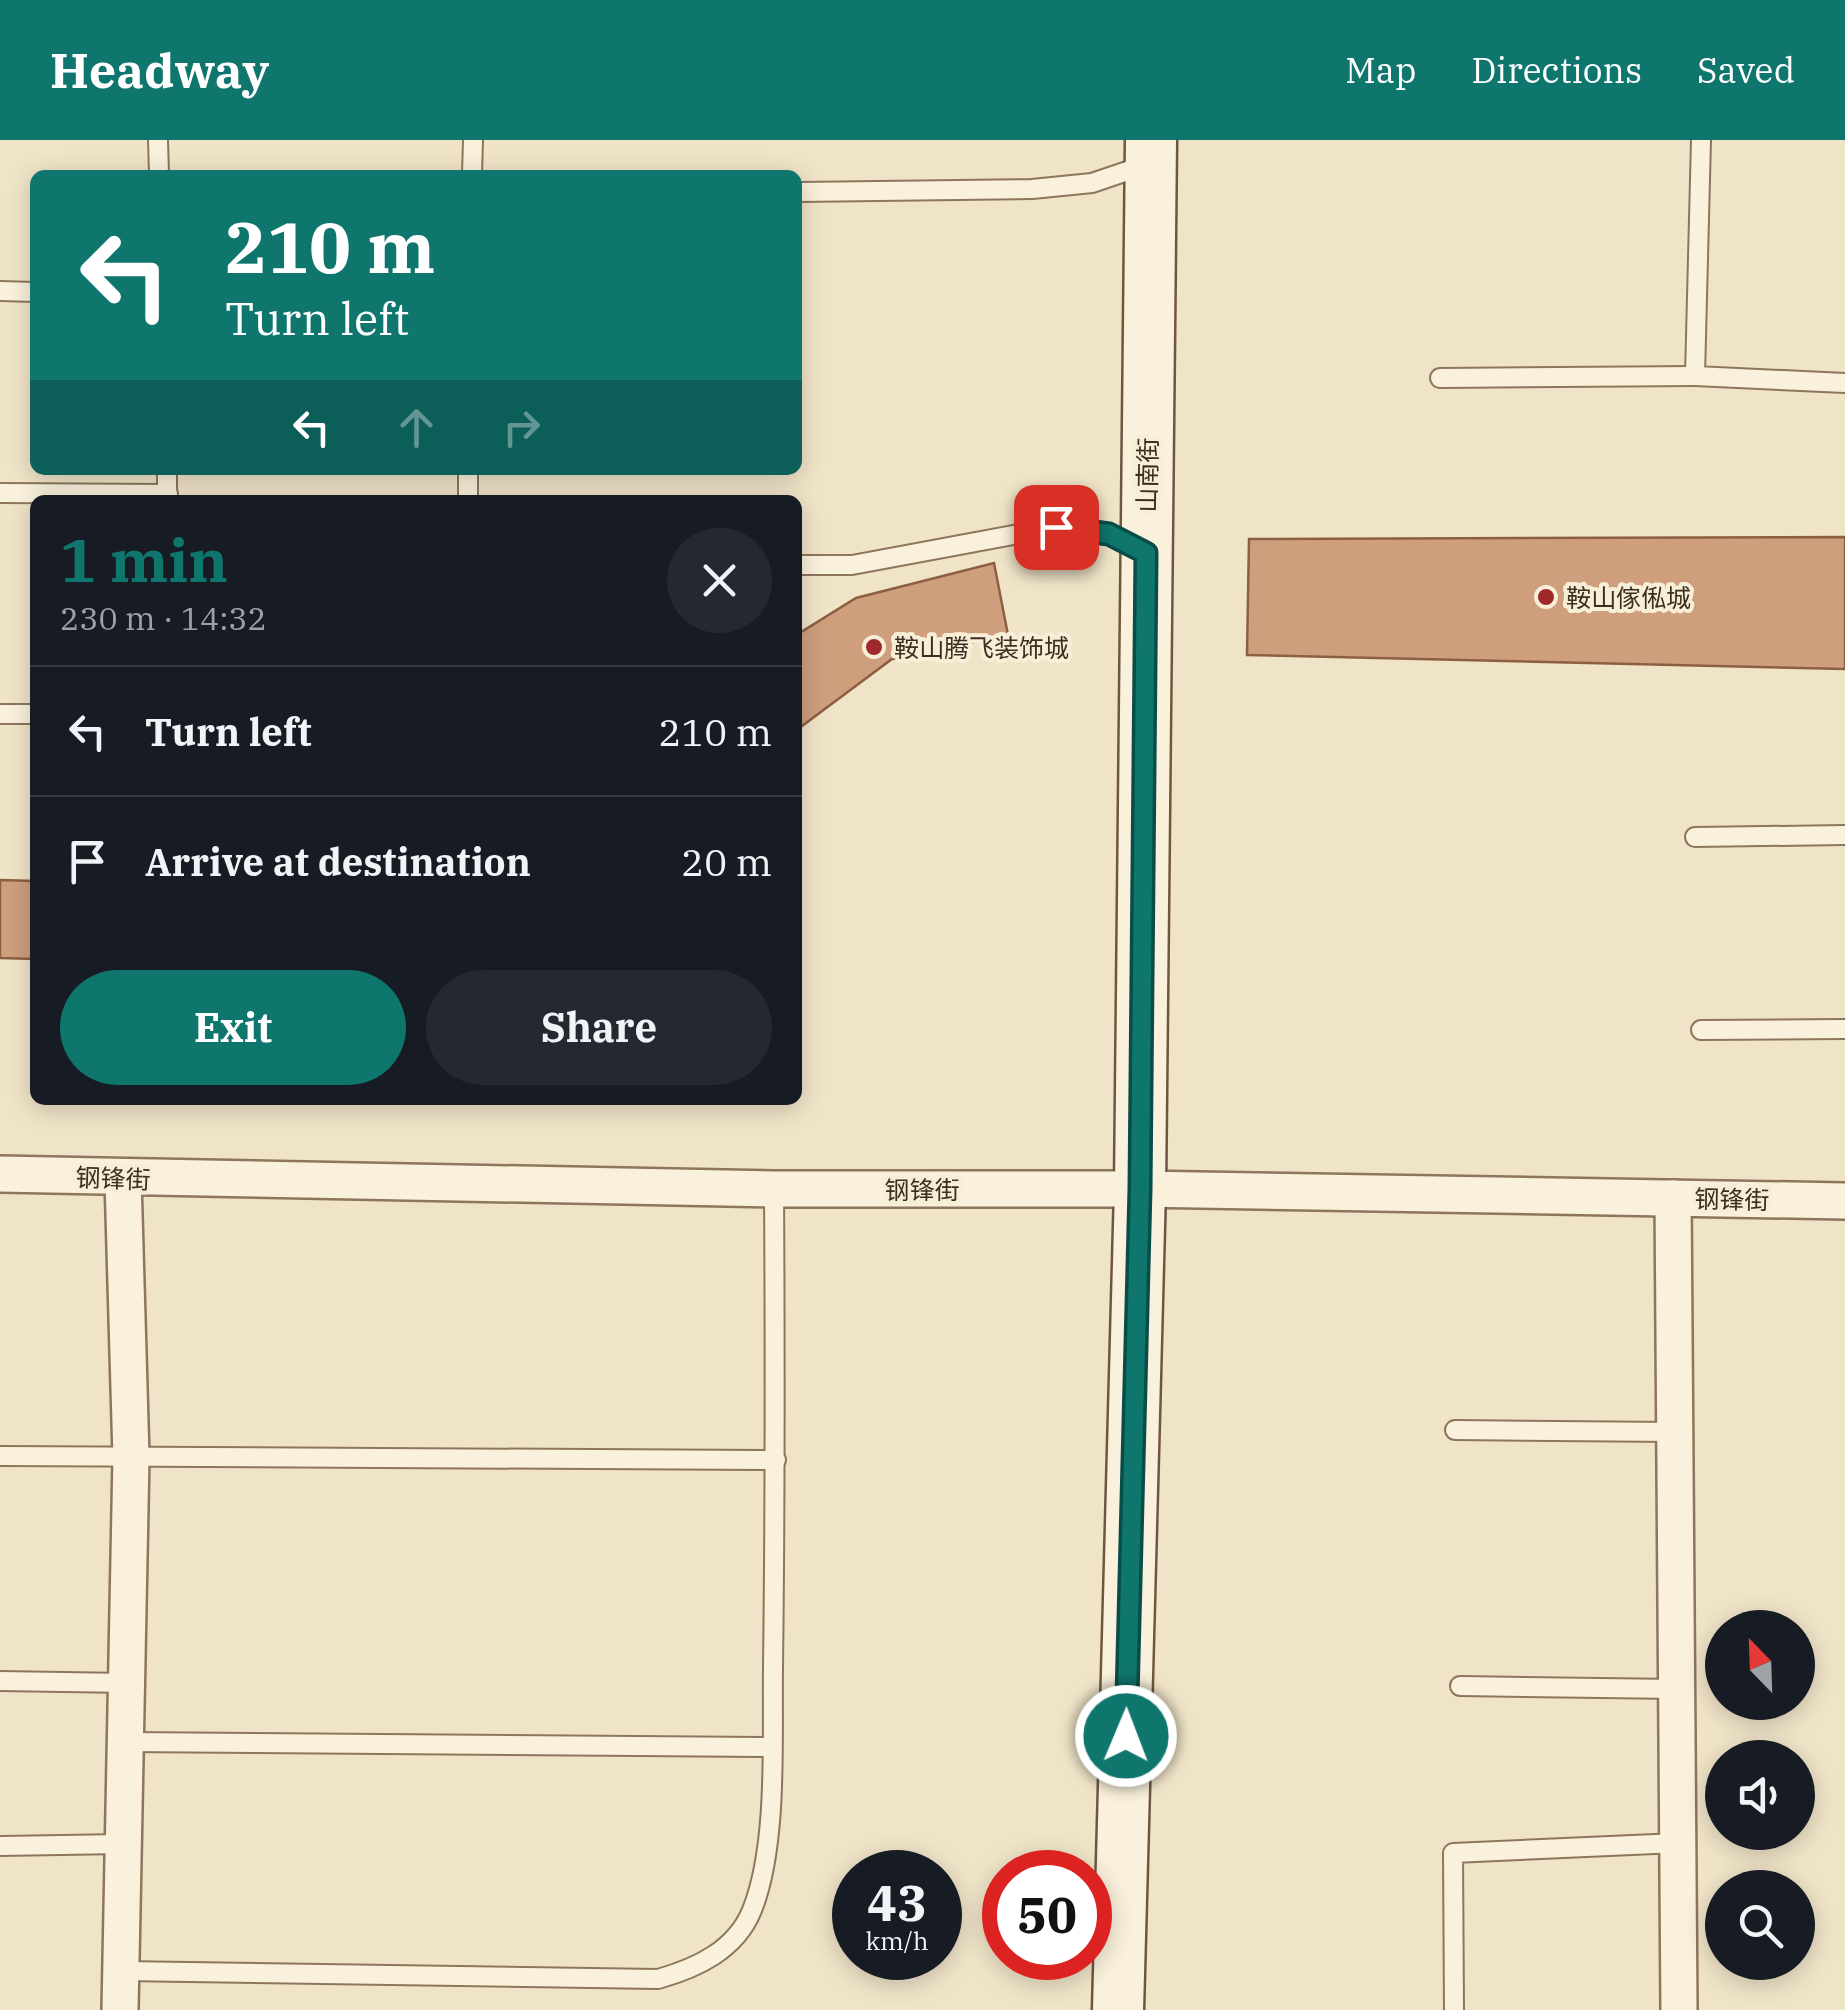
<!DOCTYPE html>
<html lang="en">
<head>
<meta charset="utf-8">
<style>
	:root { --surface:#171b24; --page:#242831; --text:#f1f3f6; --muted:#9ea1a6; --line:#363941; --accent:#0f766e }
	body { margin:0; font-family:"IBM Plex Serif","Noto Sans SC",serif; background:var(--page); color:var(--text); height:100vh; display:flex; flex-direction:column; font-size:38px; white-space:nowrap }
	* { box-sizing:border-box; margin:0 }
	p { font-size:32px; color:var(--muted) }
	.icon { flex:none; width:55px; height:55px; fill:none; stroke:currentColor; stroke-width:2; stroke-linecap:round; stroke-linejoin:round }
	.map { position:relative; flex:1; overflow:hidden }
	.details { position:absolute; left:30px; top:355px; width:772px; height:610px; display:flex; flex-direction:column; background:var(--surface); border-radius:15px; box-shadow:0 5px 25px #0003 }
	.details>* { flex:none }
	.top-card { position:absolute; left:30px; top:30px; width:772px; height:305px; border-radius:15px; box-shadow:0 5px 25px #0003; background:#0f766e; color:#fff; overflow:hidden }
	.needle { width:65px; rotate:337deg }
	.tools { position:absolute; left:1705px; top:1470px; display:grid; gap:20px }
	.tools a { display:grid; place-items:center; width:110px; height:110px; border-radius:50%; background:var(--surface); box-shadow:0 5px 25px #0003; font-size:50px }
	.speed { position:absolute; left:832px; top:1710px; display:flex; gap:20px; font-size:50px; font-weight:700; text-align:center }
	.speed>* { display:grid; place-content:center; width:130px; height:130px; border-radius:50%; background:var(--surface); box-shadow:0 5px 25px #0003; line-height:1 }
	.speed small { font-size:25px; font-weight:400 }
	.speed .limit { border:15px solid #d22; background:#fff; color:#111 }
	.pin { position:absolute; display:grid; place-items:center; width:85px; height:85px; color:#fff; margin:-42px; border-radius:20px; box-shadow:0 5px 15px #0006 }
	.me { position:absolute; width:110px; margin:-55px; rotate:1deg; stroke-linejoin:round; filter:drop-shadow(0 0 8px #0008) }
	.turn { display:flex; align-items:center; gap:35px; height:210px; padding:0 30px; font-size:45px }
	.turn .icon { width:130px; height:130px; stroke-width:2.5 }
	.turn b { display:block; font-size:70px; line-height:85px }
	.lanes { display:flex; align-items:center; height:95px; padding:0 30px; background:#0003; justify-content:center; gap:50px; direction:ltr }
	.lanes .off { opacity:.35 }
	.round { display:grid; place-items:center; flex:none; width:105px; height:105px; border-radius:52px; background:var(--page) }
	.overview { display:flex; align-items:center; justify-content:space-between; height:170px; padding:0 30px }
	h1 { font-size:60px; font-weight:700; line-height:75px; color:var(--accent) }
	.cta { display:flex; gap:20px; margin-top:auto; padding:20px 30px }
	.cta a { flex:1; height:115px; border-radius:60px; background:var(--accent); color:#fff; font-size:40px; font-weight:700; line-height:115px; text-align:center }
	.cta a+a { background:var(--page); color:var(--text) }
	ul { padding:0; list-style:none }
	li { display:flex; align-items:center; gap:30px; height:130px; padding:0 30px; border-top:2px solid var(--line) }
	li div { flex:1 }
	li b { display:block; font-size:38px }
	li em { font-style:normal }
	header { display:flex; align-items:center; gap:60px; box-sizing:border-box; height:140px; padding:0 50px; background:var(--accent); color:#fff }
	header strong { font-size:48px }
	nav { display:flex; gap:55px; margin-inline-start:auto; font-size:35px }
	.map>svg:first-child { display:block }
	.building { fill:#cf9f7d; stroke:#8d5f41; stroke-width:2.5 }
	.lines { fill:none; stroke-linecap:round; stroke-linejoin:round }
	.service-casing { stroke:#8d765c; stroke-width:22 }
	.minor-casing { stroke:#8d765c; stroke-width:40 }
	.secondary-casing { stroke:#6f573f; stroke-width:55 }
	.service { stroke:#faf1dc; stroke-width:18 }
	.minor { stroke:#faf1dc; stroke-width:35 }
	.secondary { stroke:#faf1dc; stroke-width:50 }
	.route-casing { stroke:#0a4d48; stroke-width:25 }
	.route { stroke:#0f766e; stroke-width:18 }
	.poi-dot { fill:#9e2a2b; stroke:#f7eed8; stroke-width:4 }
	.labels { text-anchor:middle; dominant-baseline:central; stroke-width:8; stroke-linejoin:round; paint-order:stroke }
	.street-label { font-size:25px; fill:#3d2e20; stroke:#f7eed8 }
	.poi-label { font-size:25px; fill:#3d2e20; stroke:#f7eed8; text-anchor:start }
</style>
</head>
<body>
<header>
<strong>Headway</strong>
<nav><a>Map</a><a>Directions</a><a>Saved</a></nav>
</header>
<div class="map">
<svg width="1845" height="1870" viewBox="0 0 1845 1870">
	<rect width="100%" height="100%" fill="#f0e4c8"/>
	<!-- building -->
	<g class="building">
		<path d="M1845,397V529L1247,515L1249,399Z"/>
		<path d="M994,423L1008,495L892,519L798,589V494L856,458Z"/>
		<path d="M0,740L35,741V819L0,818Z"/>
	</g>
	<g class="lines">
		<!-- service casing -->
		<g class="service-casing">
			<g id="service">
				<path d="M158,0L159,35"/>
				<path d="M1701,0L1695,236L1845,243"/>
				<path d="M472,35L473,0"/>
				<path d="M798,52L1032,49L1092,43L1148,24"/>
				<path d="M0,151L35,152"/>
				<path d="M1440,238L1695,236"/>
				<path d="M167,330V360"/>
				<path d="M0,353L168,354"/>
				<path d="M468,360V330"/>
				<path d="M798,425H852L1056,387L1109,394L1140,409"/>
				<path d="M0,574H35"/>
				<path d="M1695,697L1845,695"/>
				<path d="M1701,890L1845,889"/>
				<path d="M1455,1290L1675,1292"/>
				<path d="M0,1316L776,1320"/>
				<path d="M0,1541L127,1543"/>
				<path d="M1460,1546L1677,1549"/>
				<path d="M125,1602L772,1607"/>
				<path d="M0,1706L123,1704"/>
				<path d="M121,1831L658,1839C697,1828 736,1810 752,1770C778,1706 772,1598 773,1528C775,1369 775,1209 774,1049"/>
				<path d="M1454,1870L1453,1713L1678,1703"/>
			</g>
		</g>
		<!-- minor casing -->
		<g class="minor-casing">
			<g id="minor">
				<path d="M0,1034L774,1049H1140L1845,1061"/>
				<path d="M1673,1058L1679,1870"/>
				<path d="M120,1870L131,1317L123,1039"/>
			</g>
		</g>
		<!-- secondary casing -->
		<g class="secondary-casing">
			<path id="secondary" d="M1118,1870L1140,1049L1151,0"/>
		</g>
		<!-- service -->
		<use href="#service" class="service"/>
		<!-- minor -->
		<use href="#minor" class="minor"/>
		<!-- secondary -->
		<use href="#secondary" class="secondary"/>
	</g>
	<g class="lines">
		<!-- route casing -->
		<g class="route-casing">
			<path id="route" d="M1056,387L1109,394L1146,413L1140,1049L1126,1596"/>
		</g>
		<!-- route -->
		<use href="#route" class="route"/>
	</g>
	<!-- markers -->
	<g class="poi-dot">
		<circle cx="1546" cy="457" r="10"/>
		<circle cx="874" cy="507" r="10"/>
	</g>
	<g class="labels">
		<!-- street labels -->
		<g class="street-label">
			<text transform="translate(1147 335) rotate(-89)">山南街</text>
			<text transform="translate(113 1038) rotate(2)">钢锋街</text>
			<text x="922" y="1049">钢锋街</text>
			<text transform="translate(1732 1059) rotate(1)">钢锋街</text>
		</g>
		<!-- poi labels -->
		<g class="poi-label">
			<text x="1566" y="457">鞍山傢俬城</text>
			<text x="894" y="507">鞍山腾飞装饰城</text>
		</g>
	</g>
</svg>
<div class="tools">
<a><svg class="needle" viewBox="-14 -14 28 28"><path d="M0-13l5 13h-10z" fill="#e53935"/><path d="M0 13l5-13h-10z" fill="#9ea1a6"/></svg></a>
<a><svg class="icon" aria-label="sound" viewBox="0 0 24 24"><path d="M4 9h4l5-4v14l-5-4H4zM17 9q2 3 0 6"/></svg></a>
<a><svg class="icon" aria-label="search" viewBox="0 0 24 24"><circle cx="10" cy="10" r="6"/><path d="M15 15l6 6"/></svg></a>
</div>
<div class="speed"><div>43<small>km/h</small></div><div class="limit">50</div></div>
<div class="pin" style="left:1056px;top:387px;background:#d93025"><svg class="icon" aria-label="arrive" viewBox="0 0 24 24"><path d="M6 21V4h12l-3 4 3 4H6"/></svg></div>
<svg class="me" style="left:1126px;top:1596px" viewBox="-20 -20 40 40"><circle r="17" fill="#0f766e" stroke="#fff" stroke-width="3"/><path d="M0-11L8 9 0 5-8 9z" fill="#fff"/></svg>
<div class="top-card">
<div class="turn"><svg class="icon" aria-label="left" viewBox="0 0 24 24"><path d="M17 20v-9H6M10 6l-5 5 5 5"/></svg><div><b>210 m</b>Turn left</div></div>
<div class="lanes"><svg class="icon" aria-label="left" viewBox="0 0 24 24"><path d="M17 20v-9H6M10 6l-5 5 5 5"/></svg><svg class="icon off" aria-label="ahead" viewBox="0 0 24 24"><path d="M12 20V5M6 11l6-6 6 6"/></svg><svg class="icon off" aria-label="right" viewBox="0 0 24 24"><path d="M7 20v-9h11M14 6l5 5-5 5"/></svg></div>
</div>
<section class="details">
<div class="overview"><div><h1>1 min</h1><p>230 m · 14:32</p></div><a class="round"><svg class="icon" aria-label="close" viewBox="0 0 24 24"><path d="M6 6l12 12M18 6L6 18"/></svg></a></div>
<ul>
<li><svg class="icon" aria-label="left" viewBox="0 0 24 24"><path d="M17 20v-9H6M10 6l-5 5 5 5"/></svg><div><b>Turn left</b></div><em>210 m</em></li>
<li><svg class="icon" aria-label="arrive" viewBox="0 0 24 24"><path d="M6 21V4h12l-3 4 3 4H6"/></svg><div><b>Arrive at destination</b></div><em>20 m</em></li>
</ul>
<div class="cta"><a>Exit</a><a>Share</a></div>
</section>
</div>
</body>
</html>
